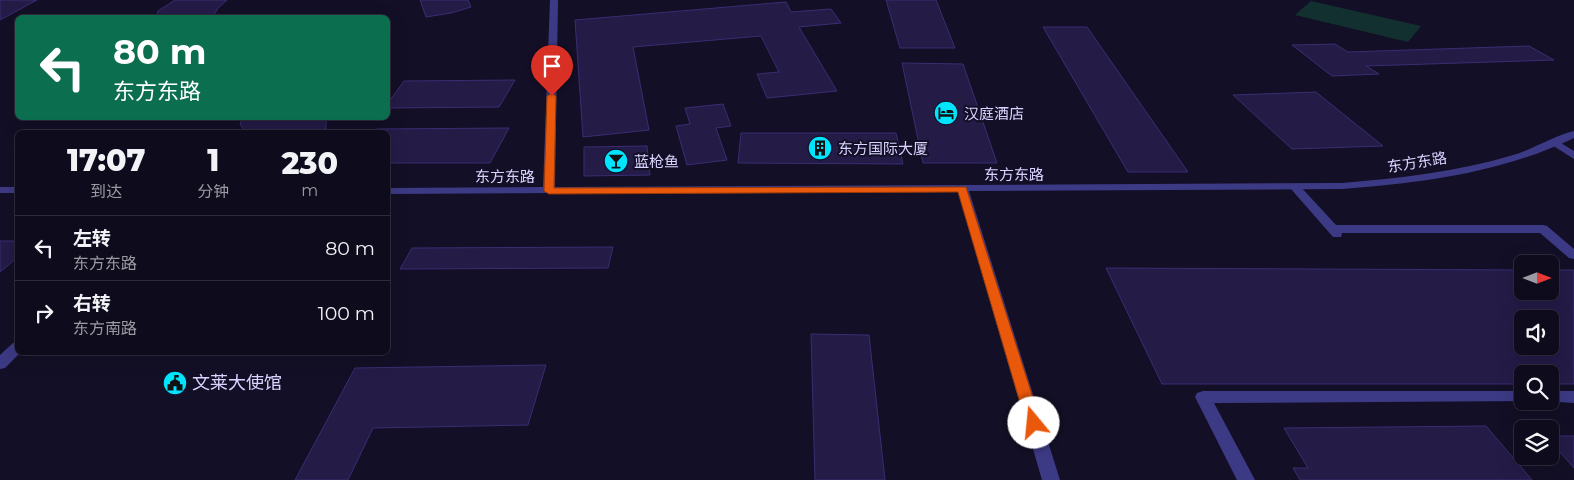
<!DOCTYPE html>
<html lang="zh">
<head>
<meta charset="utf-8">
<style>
	:root { --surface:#0e0b1c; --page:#171425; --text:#f1f3f6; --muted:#9b9ba3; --line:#2e2b3b }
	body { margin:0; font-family:Montserrat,"Noto Sans SC",sans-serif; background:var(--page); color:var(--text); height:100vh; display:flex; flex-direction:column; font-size:19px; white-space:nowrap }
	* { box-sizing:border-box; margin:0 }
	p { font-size:16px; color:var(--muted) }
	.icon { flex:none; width:28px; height:28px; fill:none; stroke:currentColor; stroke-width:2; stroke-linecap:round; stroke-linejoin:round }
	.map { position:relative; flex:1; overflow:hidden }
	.side { position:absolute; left:15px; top:130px; width:375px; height:225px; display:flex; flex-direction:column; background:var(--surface); border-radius:8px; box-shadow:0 5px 20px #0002,0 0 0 1px var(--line) }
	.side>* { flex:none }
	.hud { position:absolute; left:15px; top:15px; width:375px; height:105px; border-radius:8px; box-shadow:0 5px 20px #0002,0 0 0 1px var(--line); background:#0b6e4f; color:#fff; overflow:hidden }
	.needle { width:32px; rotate:90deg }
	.controls { position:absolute; left:1514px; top:255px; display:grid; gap:10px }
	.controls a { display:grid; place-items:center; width:45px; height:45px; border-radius:8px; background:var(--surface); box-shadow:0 5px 20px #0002,0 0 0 1px var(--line); font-size:25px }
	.pin { position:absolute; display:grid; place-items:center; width:42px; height:42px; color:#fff; margin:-51px -21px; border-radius:50% 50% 50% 0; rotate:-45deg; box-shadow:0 0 5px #0007 }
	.pin .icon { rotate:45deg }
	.me { position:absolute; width:55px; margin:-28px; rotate:343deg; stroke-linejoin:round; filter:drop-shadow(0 0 4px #0008) }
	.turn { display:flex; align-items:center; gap:18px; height:105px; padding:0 15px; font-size:22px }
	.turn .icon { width:65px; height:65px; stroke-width:2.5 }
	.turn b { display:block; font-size:35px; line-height:42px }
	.eta { display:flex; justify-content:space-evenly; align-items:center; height:85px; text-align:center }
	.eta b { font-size:30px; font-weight:800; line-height:35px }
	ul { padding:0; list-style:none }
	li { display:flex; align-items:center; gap:15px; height:65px; padding:0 15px; border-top:1px solid var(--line) }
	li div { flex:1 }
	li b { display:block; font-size:19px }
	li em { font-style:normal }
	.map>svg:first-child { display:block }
	.green { fill:#12302f }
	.building { fill:#241b47; stroke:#3b2d73; fill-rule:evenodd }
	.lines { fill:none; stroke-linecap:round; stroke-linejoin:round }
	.service { fill:#3d3a85; fill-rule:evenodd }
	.minor { fill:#3d3a85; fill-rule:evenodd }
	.route { fill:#ea580c; stroke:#983908 }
	.labels { text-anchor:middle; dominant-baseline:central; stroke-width:4; stroke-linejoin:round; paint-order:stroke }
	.poi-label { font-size:15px; fill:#d9d4ff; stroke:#130f26; text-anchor:start }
	.street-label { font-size:15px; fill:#d9d4ff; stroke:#130f26 }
	.near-poi-label { font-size:18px; fill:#d9d4ff; stroke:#130f26; text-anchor:start }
</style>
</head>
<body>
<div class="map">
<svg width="1574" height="480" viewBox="0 0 1574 480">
	<rect width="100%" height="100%" fill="#130f26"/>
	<!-- green -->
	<path class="green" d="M1311,1L1421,26L1408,42L1295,15Z"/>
	<!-- building -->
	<g class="building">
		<path d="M0,0H37L0,20Z"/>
		<path d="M175,0H227L218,8L212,18H157L158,11Z"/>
		<path d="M420,0H468L471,7L451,13L426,17Z"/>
		<path d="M886,0H936L955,48H900Z"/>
		<path d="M786,2L791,12L831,9L841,23L799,27L837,91L767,98L757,74L779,72L761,36L633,47L649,130L583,137L575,20Z"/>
		<path d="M1043,27H1087L1188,172H1128Z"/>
		<path d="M1335,44L1348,52L1529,46L1554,60L1366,66L1379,74L1332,76L1292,45Z"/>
		<path d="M902,63L963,64L997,163H923Z"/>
		<path d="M515,80L499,107L388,108V103L404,81Z"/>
		<path d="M1316,92L1383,146L1292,149L1233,95Z"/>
		<path d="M723,104L731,126L716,128L727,160L687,165L676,126L690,124L685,108Z"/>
		<path d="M243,118H326V129L310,132H245L240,124Z"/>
		<path d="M509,128L490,163H388V132H374L377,129Z"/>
		<path d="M741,133H896L903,164L738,163Z"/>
		<path d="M647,146L650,175L584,176V147Z"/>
		<path d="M0,241H18V257L0,272Z"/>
		<path d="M613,247L608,268L400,269L412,248Z"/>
		<path d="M1106,268L1522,270V291H1550V270H1574V384H1550V374H1522V384H1162ZM1522,319H1550V346H1522Z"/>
		<path d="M811,334L869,335L885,480H815Z"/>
		<path d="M546,365L528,425L373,428L348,480H295L355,368Z"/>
		<path d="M1486,426L1532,480H1300L1293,468H1308L1284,428Z"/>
		<path d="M1550,436H1574V468L1550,441Z"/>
	</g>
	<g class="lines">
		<!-- service -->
		<g class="service">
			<path d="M1556,140L1574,151V159L1552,145L1551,143L1552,141Z"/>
			<path d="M1295,184L1299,185L1336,225H1543L1547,226L1574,249V259L1569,258L1540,233H1342L1341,237H1333L1291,189L1289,187L1291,185Z"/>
			<path d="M1203,391H1522V401H1527L1214,403L1255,480H1237L1195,397L1197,393Z"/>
			<path d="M1550,391H1574V403L1545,401H1550Z"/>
		</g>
		<!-- minor -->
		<g class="minor">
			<path d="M550,0H558L555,187L1342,183C1400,178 1457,172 1513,155C1534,149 1553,136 1574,131V138C1501,173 1422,183 1342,189L969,191L1060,480H1042L958,191L388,194V188L543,187Z"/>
			<rect x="0" y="187" width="18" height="6"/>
			<path d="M18,342V352H21L5,368L0,369V355L13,343Z"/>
		</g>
	</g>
	<!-- route -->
	<path class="route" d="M552,93L556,96L554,188L966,187L1041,423L1039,427L1034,428L1028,427L1026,423L958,192L549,194L544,191L547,96Z"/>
	<!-- icons -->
	<defs>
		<g id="hotel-disc" transform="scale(1.25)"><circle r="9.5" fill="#00e5ff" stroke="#130f26"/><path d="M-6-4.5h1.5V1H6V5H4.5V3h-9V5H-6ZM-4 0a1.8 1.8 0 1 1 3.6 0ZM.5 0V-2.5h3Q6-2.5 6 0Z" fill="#111"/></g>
		<g id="building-disc" transform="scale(1.25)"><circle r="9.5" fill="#00e5ff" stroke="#130f26"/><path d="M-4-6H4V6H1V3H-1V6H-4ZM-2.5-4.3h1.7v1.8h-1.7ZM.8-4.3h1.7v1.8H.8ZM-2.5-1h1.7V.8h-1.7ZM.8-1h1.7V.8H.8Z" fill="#111"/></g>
		<g id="bar-disc" transform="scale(1.25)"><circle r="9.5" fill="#00e5ff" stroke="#130f26"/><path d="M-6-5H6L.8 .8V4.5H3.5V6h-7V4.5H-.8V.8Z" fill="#111"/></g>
		<g id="civic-disc" transform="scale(1.25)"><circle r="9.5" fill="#00e5ff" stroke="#130f26"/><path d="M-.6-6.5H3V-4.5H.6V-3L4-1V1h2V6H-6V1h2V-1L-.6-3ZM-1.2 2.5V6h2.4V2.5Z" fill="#111"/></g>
	</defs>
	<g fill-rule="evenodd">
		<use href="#hotel-disc" x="946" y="113"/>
		<use href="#building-disc" x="820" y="148"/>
		<use href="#bar-disc" x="616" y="161"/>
		<use href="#civic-disc" x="175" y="383"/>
	</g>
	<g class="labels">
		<!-- poi labels -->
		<g class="poi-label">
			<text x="964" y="113">汉庭酒店</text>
			<text x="838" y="148">东方国际大厦</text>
			<text x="634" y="161">蓝枪鱼</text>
		</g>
		<!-- street labels -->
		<g class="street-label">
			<text transform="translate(1417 162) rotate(-9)">东方东路</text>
			<text x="1014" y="174">东方东路</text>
			<text x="505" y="176">东方东路</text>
		</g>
		<!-- near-poi labels -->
		<g class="near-poi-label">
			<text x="192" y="383">文莱大使馆</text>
		</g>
	</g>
</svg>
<div class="controls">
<a><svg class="needle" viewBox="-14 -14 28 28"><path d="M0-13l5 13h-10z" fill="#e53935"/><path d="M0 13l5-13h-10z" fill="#9b9ba3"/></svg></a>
<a><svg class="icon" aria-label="sound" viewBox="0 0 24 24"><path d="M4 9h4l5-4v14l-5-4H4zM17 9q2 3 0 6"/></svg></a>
<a><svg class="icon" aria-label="search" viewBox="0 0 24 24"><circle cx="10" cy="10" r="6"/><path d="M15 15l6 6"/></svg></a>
<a><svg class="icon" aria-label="layers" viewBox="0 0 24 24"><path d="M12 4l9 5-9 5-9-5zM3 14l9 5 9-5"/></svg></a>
</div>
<div class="pin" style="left:552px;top:96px;background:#d93025"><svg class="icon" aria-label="arrive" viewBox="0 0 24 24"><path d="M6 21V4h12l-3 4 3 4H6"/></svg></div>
<svg class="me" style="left:1034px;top:423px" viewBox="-20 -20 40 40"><circle r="19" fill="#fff"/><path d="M0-13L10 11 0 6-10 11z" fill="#ea580c"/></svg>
<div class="hud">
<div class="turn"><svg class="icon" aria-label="left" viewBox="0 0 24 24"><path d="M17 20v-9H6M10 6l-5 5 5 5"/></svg><div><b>80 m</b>东方东路</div></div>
</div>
<section class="side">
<div class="eta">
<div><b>17:07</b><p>到达</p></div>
<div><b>1</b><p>分钟</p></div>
<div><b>230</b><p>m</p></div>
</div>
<ul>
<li><svg class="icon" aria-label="left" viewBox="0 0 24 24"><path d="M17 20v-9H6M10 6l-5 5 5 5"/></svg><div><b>左转</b><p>东方东路</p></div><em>80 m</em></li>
<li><svg class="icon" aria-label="right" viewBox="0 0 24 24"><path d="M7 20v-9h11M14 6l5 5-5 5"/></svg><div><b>右转</b><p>东方南路</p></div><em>100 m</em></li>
</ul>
</section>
</div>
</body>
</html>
